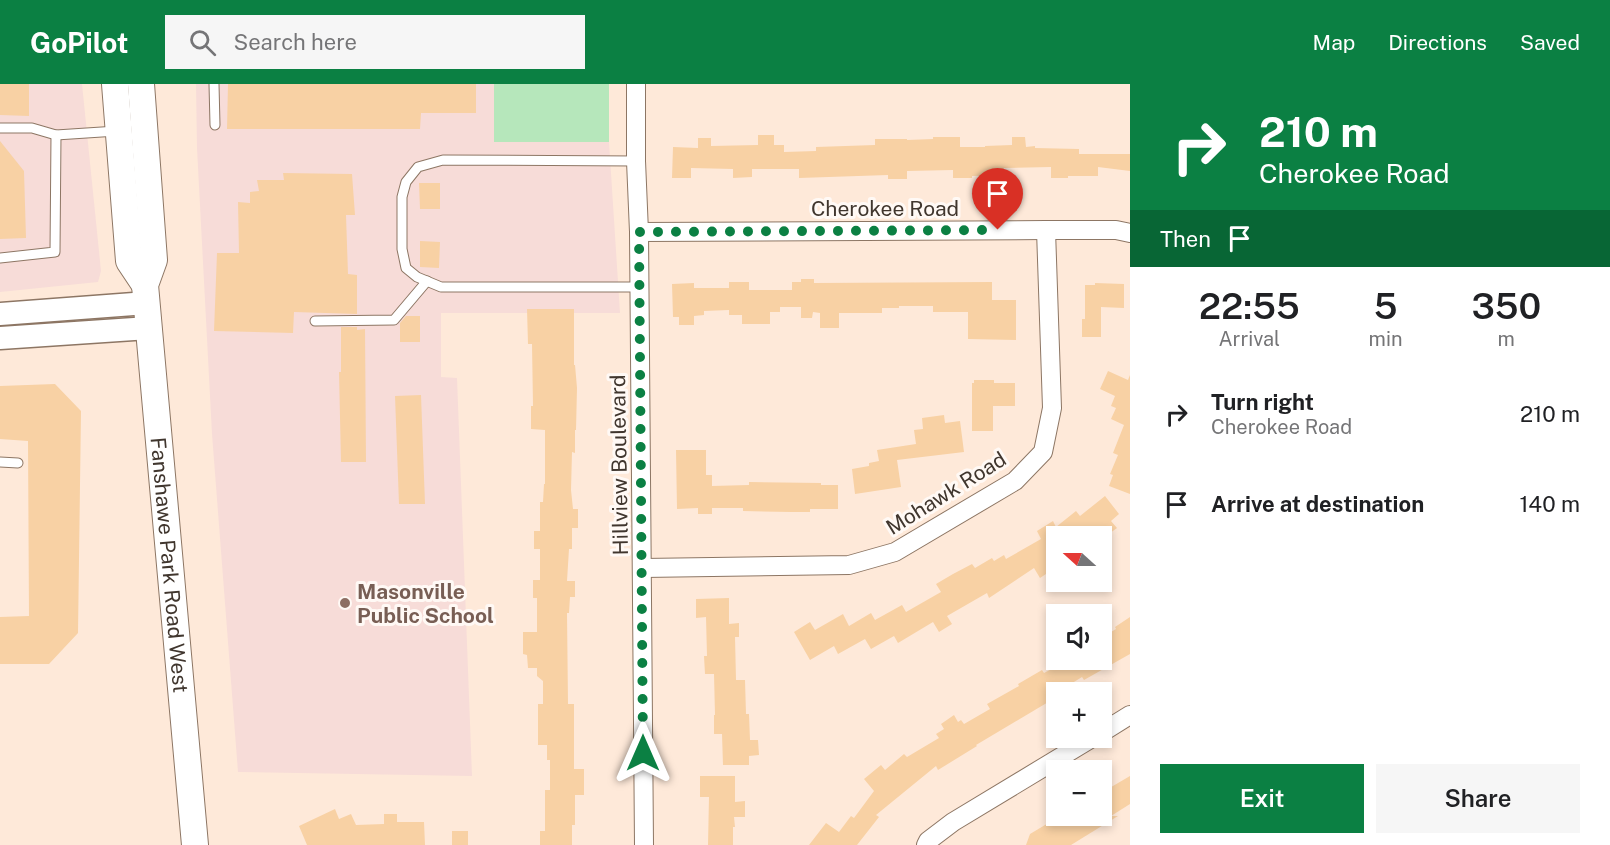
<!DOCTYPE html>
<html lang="en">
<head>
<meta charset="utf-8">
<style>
	:root { --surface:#fff; --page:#f6f6f6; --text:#202124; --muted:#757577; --accent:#0b8043 }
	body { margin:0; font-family:"Public Sans",sans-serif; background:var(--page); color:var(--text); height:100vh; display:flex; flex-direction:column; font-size:22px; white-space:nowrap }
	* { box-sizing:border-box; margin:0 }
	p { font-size:20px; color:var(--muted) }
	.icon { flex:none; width:33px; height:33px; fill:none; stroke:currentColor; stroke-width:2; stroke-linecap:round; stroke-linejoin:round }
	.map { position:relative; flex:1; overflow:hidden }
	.sheet { display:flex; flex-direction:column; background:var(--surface); width:480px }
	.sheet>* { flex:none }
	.guide { background:#0b8043; color:#fff; overflow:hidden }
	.needle { width:39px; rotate:291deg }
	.buttons { position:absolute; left:1046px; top:442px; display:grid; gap:12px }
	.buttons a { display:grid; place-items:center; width:66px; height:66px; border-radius:0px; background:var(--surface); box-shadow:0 3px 9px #0003; font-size:30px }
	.pin { position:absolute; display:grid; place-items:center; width:51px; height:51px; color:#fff; margin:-62px -26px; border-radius:50% 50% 50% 0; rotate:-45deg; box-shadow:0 0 6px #0007 }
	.pin .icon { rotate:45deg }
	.me { position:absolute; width:66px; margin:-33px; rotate:0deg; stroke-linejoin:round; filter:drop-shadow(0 0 4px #0008) }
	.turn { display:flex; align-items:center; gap:21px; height:126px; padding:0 30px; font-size:27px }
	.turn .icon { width:78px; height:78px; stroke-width:2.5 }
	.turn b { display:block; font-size:42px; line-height:51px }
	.then { display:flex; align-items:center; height:57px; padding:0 30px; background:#0003; gap:12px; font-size:22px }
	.eta { display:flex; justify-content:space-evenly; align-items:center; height:102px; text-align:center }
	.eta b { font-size:36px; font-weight:600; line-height:42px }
	.primary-button { display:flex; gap:12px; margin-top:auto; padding:12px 30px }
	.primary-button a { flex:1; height:69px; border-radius:0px; background:var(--accent); color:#fff; font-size:24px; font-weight:600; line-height:69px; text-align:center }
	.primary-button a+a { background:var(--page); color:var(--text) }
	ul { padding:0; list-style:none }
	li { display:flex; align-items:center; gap:18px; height:90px; padding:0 30px }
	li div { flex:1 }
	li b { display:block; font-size:22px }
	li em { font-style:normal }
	header { display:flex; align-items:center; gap:36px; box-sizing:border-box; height:84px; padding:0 30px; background:var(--accent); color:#fff }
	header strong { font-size:28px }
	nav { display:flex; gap:33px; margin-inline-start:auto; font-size:21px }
	.search { width:420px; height:54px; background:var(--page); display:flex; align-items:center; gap:15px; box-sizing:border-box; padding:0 21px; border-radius:0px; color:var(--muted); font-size:22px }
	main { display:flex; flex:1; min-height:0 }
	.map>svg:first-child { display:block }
	.commercial { fill:#f7dcd8 }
	.green { fill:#b6e7bb }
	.building { fill:#f8d1a4 }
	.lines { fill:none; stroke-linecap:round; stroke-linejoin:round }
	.service-casing { stroke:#8d7664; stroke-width:11 }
	.minor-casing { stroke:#8d7664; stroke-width:20 }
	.tertiary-casing { stroke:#8d7664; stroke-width:25 }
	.secondary-casing { stroke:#8d7664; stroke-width:28 }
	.service { stroke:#fff; stroke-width:9 }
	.minor { stroke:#fff; stroke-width:18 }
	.tertiary { stroke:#fff; stroke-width:22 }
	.secondary { stroke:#fff; stroke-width:26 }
	.route { stroke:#0b8043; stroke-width:10; stroke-dasharray:0 18 }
	.education-dot { fill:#8d6e63; stroke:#fff9f5; stroke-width:2 }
	.labels { text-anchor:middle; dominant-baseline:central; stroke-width:6; stroke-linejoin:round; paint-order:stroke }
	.street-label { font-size:21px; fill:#40362e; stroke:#fff9f5 }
	.education-label { font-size:21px; font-weight:bold; fill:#785e54; stroke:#fff9f5; text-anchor:start }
</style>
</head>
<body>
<header>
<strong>GoPilot</strong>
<div class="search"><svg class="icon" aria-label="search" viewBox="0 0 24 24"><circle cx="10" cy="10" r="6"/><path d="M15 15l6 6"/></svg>Search here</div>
<nav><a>Map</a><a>Directions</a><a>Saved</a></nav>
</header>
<main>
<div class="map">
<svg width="1130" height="761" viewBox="0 0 1130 761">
	<rect width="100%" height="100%" fill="#fee9d9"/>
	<!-- commercial -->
	<g class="commercial">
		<path d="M0,0H82L101,187L98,198L0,208Z"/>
		<path d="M196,0H494L495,57L609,58L620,229H441V293L457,294L472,692L238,688L212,350L197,64Z"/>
	</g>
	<!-- green -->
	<rect class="green" x="494" y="0" width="115" height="58"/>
	<!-- building -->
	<g class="building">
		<path d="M0,0H29V32L0,31Z"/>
		<path d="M228,0H476V29H421L420,45H227Z"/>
		<path d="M758,51H774V61H784V68L816,67V63L875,61V55H907V56L933,55V53H960V63H985V62L1012,61V53H1025L1026,63L1035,62V64L1079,65V70H1130V87L1098,83V92H1068V94H1051V83L1004,84V91L972,92V94H953V86L907,87V95H888V91L799,94V85H752V93L733,94V85L691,84V94H672L673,63L698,64V54H711V62L758,61Z"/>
		<path d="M0,57L24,87L26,154L0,155Z"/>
		<path d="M283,89L352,90L355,131H346L348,190L357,191V230L294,228L293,249L214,247L217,169H239L238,118L250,119V108L259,107L257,96H284Z"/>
		<path d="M419,99H440V125H420Z"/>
		<path d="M420,157L440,158L439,184L420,183Z"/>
		<path d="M801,195H814V199L992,198V216H1016V256L968,255V228H933V222H899V224H882V229H839V244H820V229L813,228L812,234H801V223H780V228H770V240H742V231H729V226L704,227V231L694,232V241H679V233H673L672,200L694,199V204H729V198H749V206H792V198H801Z"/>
		<path d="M1095,199L1124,200V224L1101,223V253H1082V235H1085V201H1095Z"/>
		<path d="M527,225H574V281H575L577,304L576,346H575V369L572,368L571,406L573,425H578V444H572V465H569L567,497H575V513H570L569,529H567L568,620H574V685H584V711H575V741H572V761H540V747H545V706H550V676H547V661H538V620H543V597L537,592V584H528L527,571L523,570V548H537V514H533V496H540V465H534V447H540V418H543L544,400H545V346L531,345V322H533L532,260H528Z"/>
		<path d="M406,232H420V258H400V239Z"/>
		<path d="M341,243H357V246L365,245L366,378H341L339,288H341Z"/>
		<path d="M1108,287L1128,296L1130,291V410L1109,402L1113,391L1110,390L1118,371L1113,369L1124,341L1111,335L1116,324L1111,322L1115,312L1100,305Z"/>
		<path d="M974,296H994V299H1015V322H993V347H972V299H974Z"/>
		<path d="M55,300L81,327L78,549L49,580H0V533L29,532L28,357L0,355V302Z"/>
		<path d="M421,311L425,420H399L395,312Z"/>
		<path d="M944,331L945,339L960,337L964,368L897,376L901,403L855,410L852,385L869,382V379L879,377L877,366L916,360L914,346L923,345L922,334Z"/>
		<path d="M676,366H706V391H712V402L749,401V398L821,399V401H838V425H810V428H792L743,427V424H712V430H698V424L677,425Z"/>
		<path d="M1105,412L1119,430L1111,437L1117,444L1106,452L1101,445L1091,453H1056V480L1053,474L1047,478L1052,486L1040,494L1034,484L989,514L987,509L947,532L952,540L939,548L933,538L898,559L894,552L871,565L865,555L838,570L834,562L810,576L794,548L810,538L815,546L843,530L849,542L871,529L875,536L902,521L906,528L941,508L936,500L953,490L972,480L975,484L992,474L994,477L1004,471L1006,475L1041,455L1037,447L1053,437L1056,443L1076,427L1080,432Z"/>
		<path d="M729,514V540L739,539V553H735L736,596H745L746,630H749L750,656H758L759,671L749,672V681H723L722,650H714V631H715L714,590H705L704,572H707L706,533L696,534V515Z"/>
		<path d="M1130,533V570L1084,596L1082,593L1056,609L1048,614L1050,617L976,661L977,662L938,686L936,682L876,731L879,733L857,761H809L826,739L839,748L851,732L854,734L874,707L864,695L881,681L885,686L904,670L907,673L939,654L936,650L944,645L941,640L954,631L958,638L961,636L964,640L990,625L987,620L1019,602L1018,600L1042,586L1044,589L1059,581L1060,583L1073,576H1101V554L1116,545L1115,543Z"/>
		<path d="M700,692H735V718L745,717V733H734L735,743H733V761H708L709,713H700Z"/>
		<path d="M1130,692V720L1111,732H1118L1071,761H1026L1030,750L1060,732H1101V709Z"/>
		<path d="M335,725L339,735L351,730L356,741L384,740V730H397V738H424L425,761H307L299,742Z"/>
		<rect x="452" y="747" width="16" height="14"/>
	</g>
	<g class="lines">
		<!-- service casing -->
		<g class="service-casing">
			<g id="service">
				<path d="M214,0L215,41"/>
				<path d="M0,44H32L56,51L117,47"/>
				<path d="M636,77L443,76L418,83L406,98L402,113V165L406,184L417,193L441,203H639"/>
				<path d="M0,174L55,168L56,51"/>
				<path d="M315,237L394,236L427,197"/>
				<path d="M0,378L18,379"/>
			</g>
		</g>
		<!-- minor casing -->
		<g class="minor-casing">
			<g id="minor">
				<path d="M636,0V77L639,148L644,761"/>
				<path d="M639,148L1046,146H1116L1130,149"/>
				<path d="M643,484L849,481L895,468L1015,397L1043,368L1052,324L1046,146"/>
				<path d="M1101,649L1130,631"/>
				<path d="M926,761L928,757L953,738L1092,654"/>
			</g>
		</g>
		<!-- tertiary casing -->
		<g class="tertiary-casing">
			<g id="tertiary">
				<path d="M0,230L147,219"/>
				<path d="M0,254L149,244"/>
			</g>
		</g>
		<!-- secondary casing -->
		<g class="secondary-casing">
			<g id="secondary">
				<path d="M115,0L129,177L145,201"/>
				<path id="s1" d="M141,0L154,176L145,201L195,761"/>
			</g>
		</g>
		<!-- service -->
		<use href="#service" class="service"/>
		<!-- minor -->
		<use href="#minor" class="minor"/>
		<!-- tertiary -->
		<use href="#tertiary" class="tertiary"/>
		<!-- secondary -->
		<use href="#secondary" class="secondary"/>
	</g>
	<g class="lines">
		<!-- route -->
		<path class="route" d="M643,669L639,148L998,146"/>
	</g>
	<!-- markers -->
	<circle class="education-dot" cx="345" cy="519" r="6"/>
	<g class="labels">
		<!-- street labels -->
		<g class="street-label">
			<text x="885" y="124">Cherokee Road</text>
			<text transform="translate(619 381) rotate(-91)">Hillview Boulevard</text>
			<text transform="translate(946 409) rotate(-32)">Mohawk Road</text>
			<text stroke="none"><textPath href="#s1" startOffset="484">Fanshawe Park Road West</textPath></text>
		</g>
		<!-- education labels -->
		<g class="education-label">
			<text x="357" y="507">Masonville<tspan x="357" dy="24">Public School</tspan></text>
		</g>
	</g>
</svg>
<div class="buttons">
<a><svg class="needle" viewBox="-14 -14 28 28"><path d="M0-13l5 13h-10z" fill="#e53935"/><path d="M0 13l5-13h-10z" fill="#757577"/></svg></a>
<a><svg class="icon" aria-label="sound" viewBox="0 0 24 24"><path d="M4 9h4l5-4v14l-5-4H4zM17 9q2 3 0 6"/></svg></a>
<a>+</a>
<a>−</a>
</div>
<div class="pin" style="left:998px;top:146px;background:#d93025"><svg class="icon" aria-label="arrive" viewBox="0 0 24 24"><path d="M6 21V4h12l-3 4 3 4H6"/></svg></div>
<svg class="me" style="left:643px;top:669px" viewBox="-20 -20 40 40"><path d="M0-17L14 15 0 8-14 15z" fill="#0b8043" stroke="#fff" stroke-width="4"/></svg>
</div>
<section class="sheet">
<div class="guide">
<div class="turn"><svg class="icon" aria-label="right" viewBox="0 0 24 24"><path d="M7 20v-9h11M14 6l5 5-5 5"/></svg><div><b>210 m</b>Cherokee Road</div></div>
<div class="then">Then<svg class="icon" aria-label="arrive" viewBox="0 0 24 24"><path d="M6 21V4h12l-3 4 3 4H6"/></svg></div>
</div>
<div class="eta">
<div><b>22:55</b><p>Arrival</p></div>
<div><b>5</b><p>min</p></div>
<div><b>350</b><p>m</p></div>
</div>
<ul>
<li><svg class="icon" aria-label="right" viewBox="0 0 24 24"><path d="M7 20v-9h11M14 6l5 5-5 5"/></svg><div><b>Turn right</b><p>Cherokee Road</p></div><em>210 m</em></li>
<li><svg class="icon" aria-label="arrive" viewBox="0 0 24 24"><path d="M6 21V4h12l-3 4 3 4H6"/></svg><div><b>Arrive at destination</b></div><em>140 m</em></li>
</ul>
<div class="primary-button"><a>Exit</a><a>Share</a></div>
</section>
</main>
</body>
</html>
